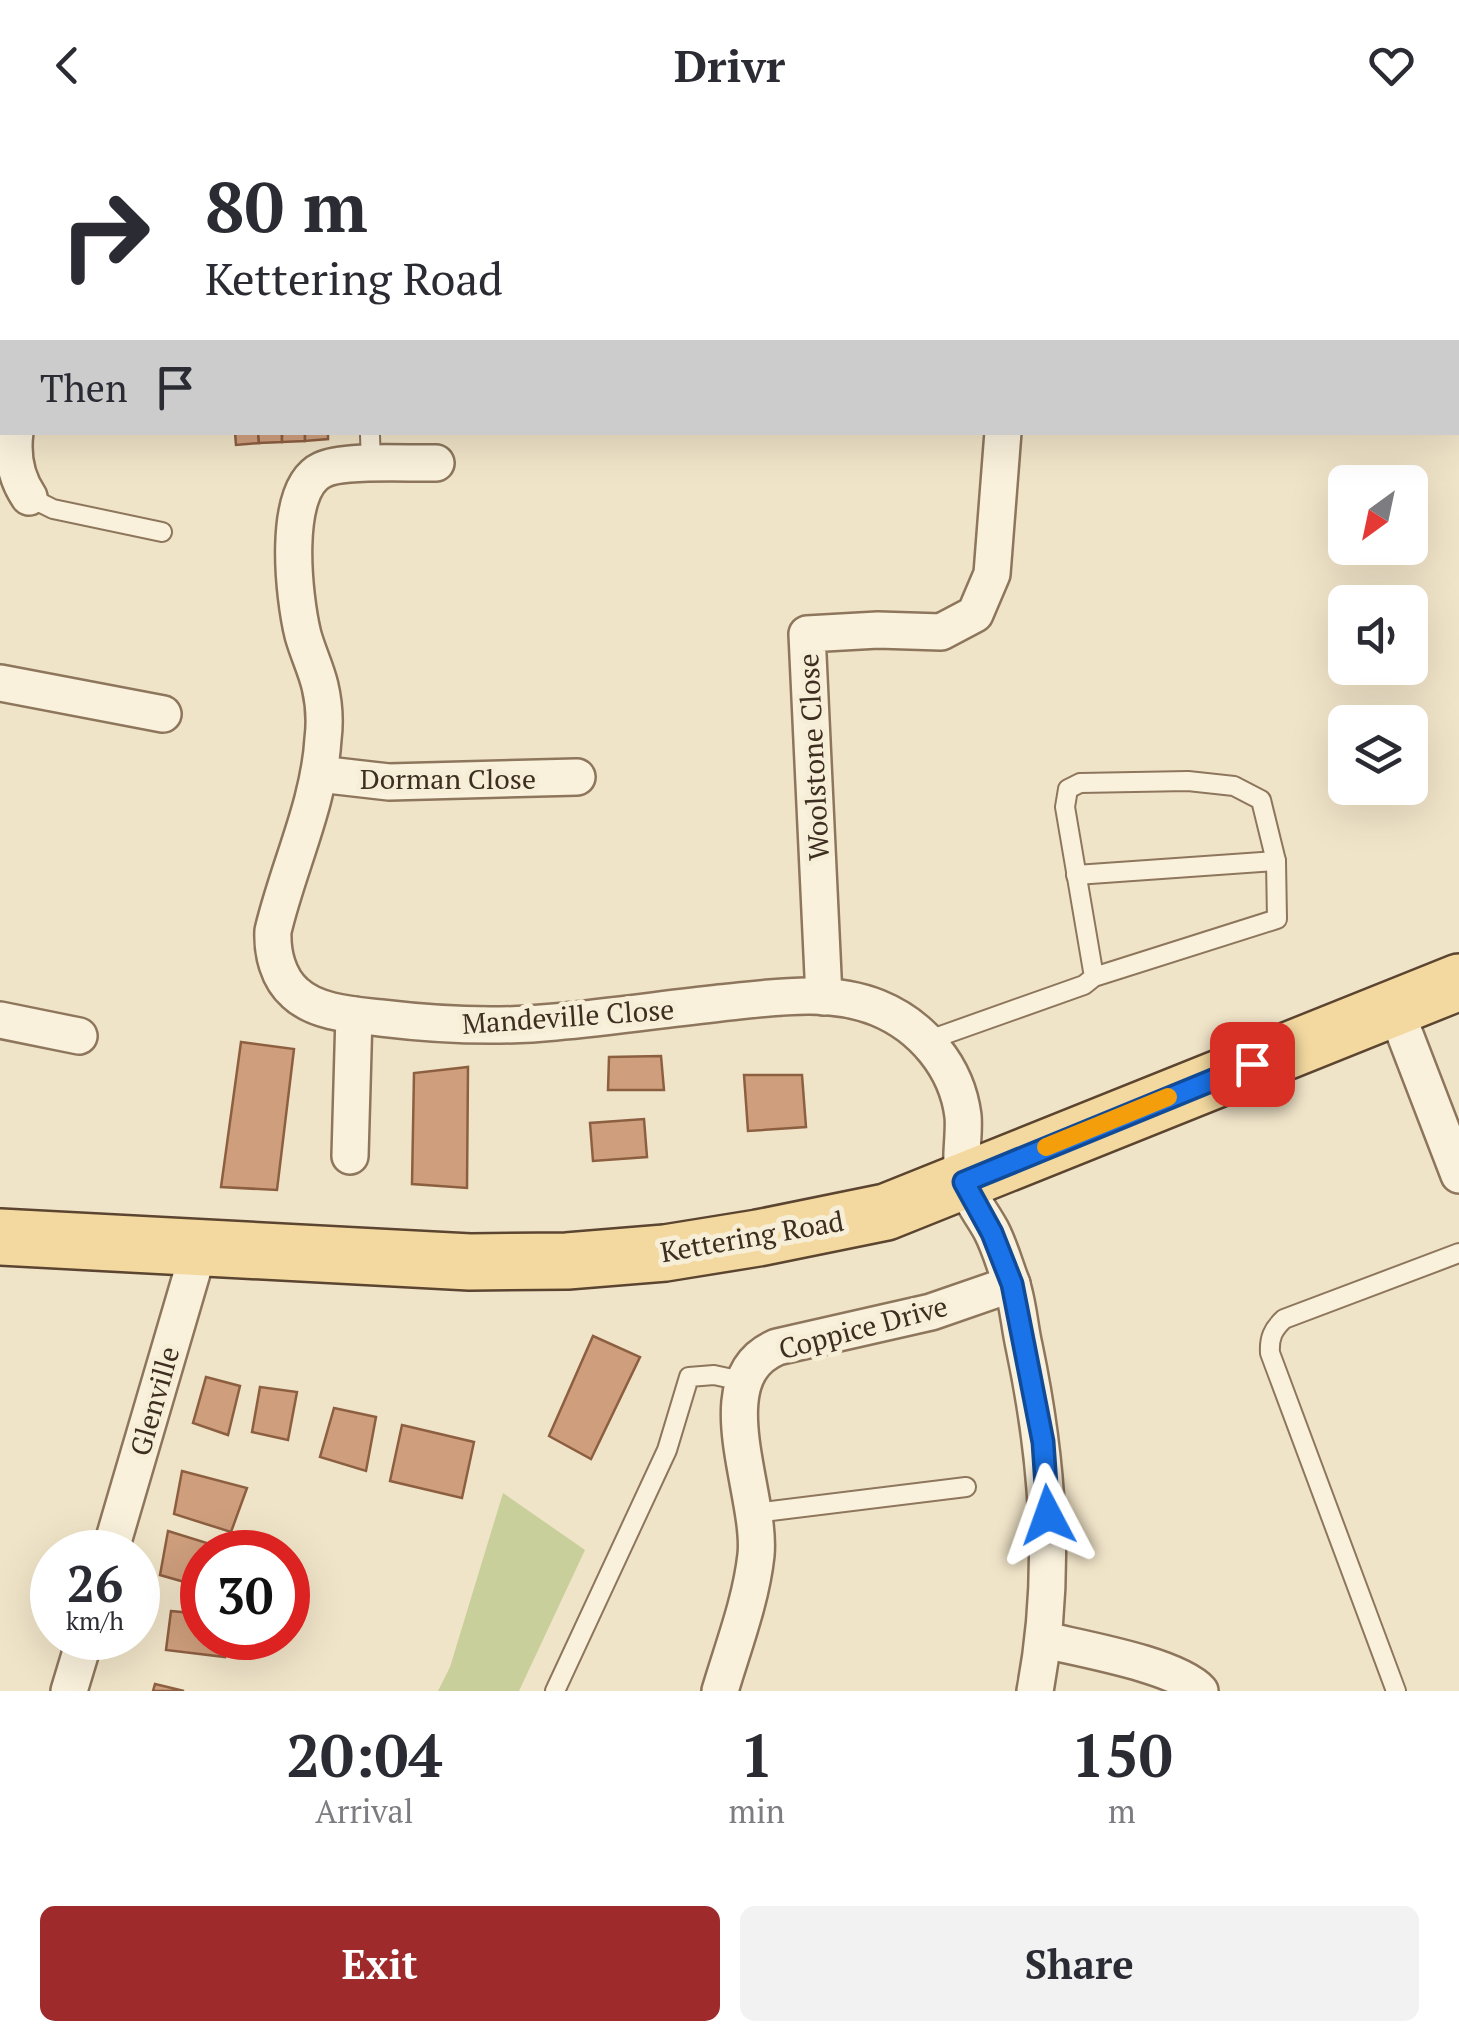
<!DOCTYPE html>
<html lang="en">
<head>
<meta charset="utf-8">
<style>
	:root { --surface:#fff; --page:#f2f2f3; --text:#2b2b33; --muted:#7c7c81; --accent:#9e2a2b }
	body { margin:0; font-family:"PT Serif",serif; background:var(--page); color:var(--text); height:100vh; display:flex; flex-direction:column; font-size:38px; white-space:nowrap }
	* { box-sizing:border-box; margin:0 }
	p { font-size:32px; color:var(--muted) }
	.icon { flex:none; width:55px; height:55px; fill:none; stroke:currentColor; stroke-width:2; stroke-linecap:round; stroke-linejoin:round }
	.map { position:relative; height:1561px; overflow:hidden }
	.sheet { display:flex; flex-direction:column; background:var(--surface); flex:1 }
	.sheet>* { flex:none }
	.banner { position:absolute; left:0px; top:0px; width:1460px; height:305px; box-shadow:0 10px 40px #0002; background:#fff; color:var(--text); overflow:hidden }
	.needle { width:65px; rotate:213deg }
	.buttons { position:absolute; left:1328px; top:335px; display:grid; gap:20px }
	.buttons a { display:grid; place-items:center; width:100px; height:100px; border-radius:15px; background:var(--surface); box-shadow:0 10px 40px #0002; font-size:50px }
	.speed { position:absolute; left:30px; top:1400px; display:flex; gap:20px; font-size:50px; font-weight:700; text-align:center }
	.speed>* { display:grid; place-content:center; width:130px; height:130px; border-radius:50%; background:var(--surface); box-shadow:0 10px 40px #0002; line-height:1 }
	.speed small { font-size:25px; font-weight:400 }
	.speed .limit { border:15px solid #d22; background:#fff; color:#111 }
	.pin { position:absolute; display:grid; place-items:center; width:85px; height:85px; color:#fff; margin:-42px; border-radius:20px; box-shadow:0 5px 15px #0006 }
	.me { position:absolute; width:110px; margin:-55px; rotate:356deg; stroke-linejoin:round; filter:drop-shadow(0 0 8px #0008) }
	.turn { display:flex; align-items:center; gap:35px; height:210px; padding:0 40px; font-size:45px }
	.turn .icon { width:130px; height:130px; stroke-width:2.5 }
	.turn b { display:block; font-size:70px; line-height:85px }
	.then { display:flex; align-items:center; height:95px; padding:0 40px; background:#0003; gap:20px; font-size:38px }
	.eta { display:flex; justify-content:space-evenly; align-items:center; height:170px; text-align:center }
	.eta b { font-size:60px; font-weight:700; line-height:70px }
	.cta { display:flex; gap:20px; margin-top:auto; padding:20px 40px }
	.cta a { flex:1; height:115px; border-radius:15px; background:var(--accent); color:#fff; font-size:40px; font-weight:700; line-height:115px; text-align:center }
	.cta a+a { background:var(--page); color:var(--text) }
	header { display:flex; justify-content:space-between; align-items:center; height:130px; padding:0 40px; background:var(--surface); font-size:45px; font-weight:700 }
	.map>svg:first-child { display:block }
	.green { fill:#c9cf9b }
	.building { fill:#cf9f7d; stroke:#8d5f41; stroke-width:2.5 }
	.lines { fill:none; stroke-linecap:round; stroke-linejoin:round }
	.lane-casing { stroke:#8d765c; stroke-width:22 }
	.street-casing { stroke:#8d765c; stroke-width:40 }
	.primary-casing { stroke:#5b4430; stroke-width:60 }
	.lane { stroke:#faf1dc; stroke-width:18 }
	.street { stroke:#faf1dc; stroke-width:35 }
	.primary { stroke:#f3d9a0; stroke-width:55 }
	.route-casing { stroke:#114b97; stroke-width:25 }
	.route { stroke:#1a73e8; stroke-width:18 }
	.slow { stroke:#f59e0b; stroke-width:18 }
	.labels { text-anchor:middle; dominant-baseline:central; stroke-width:10; stroke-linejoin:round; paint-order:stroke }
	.street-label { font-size:28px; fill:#3d2e20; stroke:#f7eed8 }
</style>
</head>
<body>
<header><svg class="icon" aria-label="back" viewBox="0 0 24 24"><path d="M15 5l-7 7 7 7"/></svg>Drivr<svg class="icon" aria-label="heart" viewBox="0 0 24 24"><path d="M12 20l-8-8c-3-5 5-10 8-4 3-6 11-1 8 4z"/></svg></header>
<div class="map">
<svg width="1459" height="1561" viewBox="0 0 1459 1561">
	<rect width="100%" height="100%" fill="#f0e4c8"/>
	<!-- green -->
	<path class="green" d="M503,1363L585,1420L519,1561H438L450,1537Z"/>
	<!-- building -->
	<g class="building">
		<path d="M235,302H258L259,313L236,315Z"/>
		<path d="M258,302H282V312L259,313Z"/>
		<path d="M282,302H305V311L282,312Z"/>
		<path d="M305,302H328V309L305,311Z"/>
		<path d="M241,912L294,919L277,1060L221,1057Z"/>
		<path d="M661,926L664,960H608L609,927Z"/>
		<path d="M468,937L467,1058L412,1054L414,943Z"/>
		<path d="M744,945H802L806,997L748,1001Z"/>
		<path d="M644,989L647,1027L593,1031L590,993Z"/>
		<path d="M593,1206L640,1227L591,1329L549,1306Z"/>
		<path d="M206,1247L240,1256L228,1305L193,1293Z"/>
		<path d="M260,1257L297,1262L288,1310L252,1302Z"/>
		<path d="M334,1278L376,1287L366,1341L320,1327Z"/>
		<path d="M402,1295L474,1312L462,1368L390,1351Z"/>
		<path d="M182,1341L247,1358L231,1402L174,1384Z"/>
		<path d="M168,1401L223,1418L222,1422H202V1457L160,1445Z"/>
		<path d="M171,1481L202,1484V1508H227L225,1527L166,1520Z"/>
		<path d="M155,1554L184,1561H153Z"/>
	</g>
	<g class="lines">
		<!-- lane casing -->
		<g class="lane-casing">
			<g id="lane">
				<path d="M370,305L371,334"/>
				<path d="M29,367L53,379L162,402"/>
				<path d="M1076,745L1276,731"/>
				<path d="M929,910L1084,855L1094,847L1277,789L1276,731L1261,670L1234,656L1188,651L1080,653L1068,659L1065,677L1094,847"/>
				<path d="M755,1383L966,1357"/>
				<path d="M555,1561L667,1320L689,1247L714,1245L742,1251"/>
				<path d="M1396,1561L1270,1223C1269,1208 1273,1199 1284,1189L1459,1123"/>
			</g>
		</g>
		<!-- street casing -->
		<g class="street-casing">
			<g id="street">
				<path d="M0,169L2,168"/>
				<path d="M15,302C12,325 16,348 29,367"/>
				<path d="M436,333C410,334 344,329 322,340C281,359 294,469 303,505C308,523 316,539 320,556C324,573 325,593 323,609C319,675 288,737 273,801C272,823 278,848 295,863C316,883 354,885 381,888C439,895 496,898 555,892C610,887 665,879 720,873C771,868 829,858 878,878C922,896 957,937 963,986C965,1007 958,1033 965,1054C970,1069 983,1085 991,1100C999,1115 1004,1133 1010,1149C1018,1170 1019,1194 1024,1216C1048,1330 1057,1445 1035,1561"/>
				<path d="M0,553L163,584"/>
				<path d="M319,644L389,652L577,647"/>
				<path d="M824,867L807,504L878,500L941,502L975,484L992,444L1003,302"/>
				<path d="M1394,876L1459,1045"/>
				<path d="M0,890L79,906"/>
				<path d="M350,1026L354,885"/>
				<path d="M110,1422L199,1119"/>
				<path d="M1045,1510C1082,1519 1176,1535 1200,1561"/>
				<path d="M69,1561L85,1508"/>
				<path d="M720,1561C733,1517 751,1471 756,1425C762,1363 703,1248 777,1217L931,1182L1012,1154"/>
			</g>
		</g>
		<!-- primary casing -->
		<g class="primary-casing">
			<path id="primary" d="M0,1107L470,1132L567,1131L665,1123L758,1108L886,1082L1459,852"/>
		</g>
		<!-- lane -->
		<use href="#lane" class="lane"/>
		<!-- street -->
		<use href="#street" class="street"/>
		<!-- primary -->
		<use href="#primary" class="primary"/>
	</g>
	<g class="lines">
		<!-- route casing -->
		<g class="route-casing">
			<path id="route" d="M1048,1385L1043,1312L1012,1154L992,1103L964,1052L1252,934"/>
		</g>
		<!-- route -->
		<use href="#route" class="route"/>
		<!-- slow -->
		<path class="slow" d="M1046,1017L1168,967"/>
	</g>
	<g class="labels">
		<!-- street labels -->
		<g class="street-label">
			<text transform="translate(813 627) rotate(-93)">Woolstone Close</text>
			<text x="448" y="648">Dorman Close</text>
			<text transform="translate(568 886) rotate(-4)">Mandeville Close</text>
			<text transform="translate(752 1106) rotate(-10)">Kettering Road</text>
			<text transform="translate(863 1197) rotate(-15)">Coppice Drive</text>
			<text transform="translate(154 1271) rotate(-74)">Glenville</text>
		</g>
	</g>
</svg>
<div class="buttons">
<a><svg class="needle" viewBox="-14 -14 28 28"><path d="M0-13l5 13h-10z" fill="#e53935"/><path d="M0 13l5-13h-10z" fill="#7c7c81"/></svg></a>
<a><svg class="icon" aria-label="sound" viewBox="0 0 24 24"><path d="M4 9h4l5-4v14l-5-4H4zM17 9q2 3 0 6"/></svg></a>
<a><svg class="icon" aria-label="layers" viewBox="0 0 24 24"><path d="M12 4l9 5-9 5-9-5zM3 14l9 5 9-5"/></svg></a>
</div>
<div class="speed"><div>26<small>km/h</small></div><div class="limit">30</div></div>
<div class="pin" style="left:1252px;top:934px;background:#d93025"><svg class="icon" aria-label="arrive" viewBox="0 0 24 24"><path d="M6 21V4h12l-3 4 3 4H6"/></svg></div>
<svg class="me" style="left:1048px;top:1385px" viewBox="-20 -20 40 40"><path d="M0-17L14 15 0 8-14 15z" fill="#1a73e8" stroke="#fff" stroke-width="4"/></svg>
<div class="banner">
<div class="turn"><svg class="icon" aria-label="right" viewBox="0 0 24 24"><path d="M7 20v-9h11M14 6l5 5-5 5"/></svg><div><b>80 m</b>Kettering Road</div></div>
<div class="then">Then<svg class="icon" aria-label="arrive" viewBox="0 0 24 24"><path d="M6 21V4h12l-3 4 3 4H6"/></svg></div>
</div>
</div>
<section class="sheet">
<div class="eta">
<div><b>20:04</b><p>Arrival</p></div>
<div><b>1</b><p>min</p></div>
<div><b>150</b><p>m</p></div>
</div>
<div class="cta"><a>Exit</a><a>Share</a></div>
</section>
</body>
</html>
